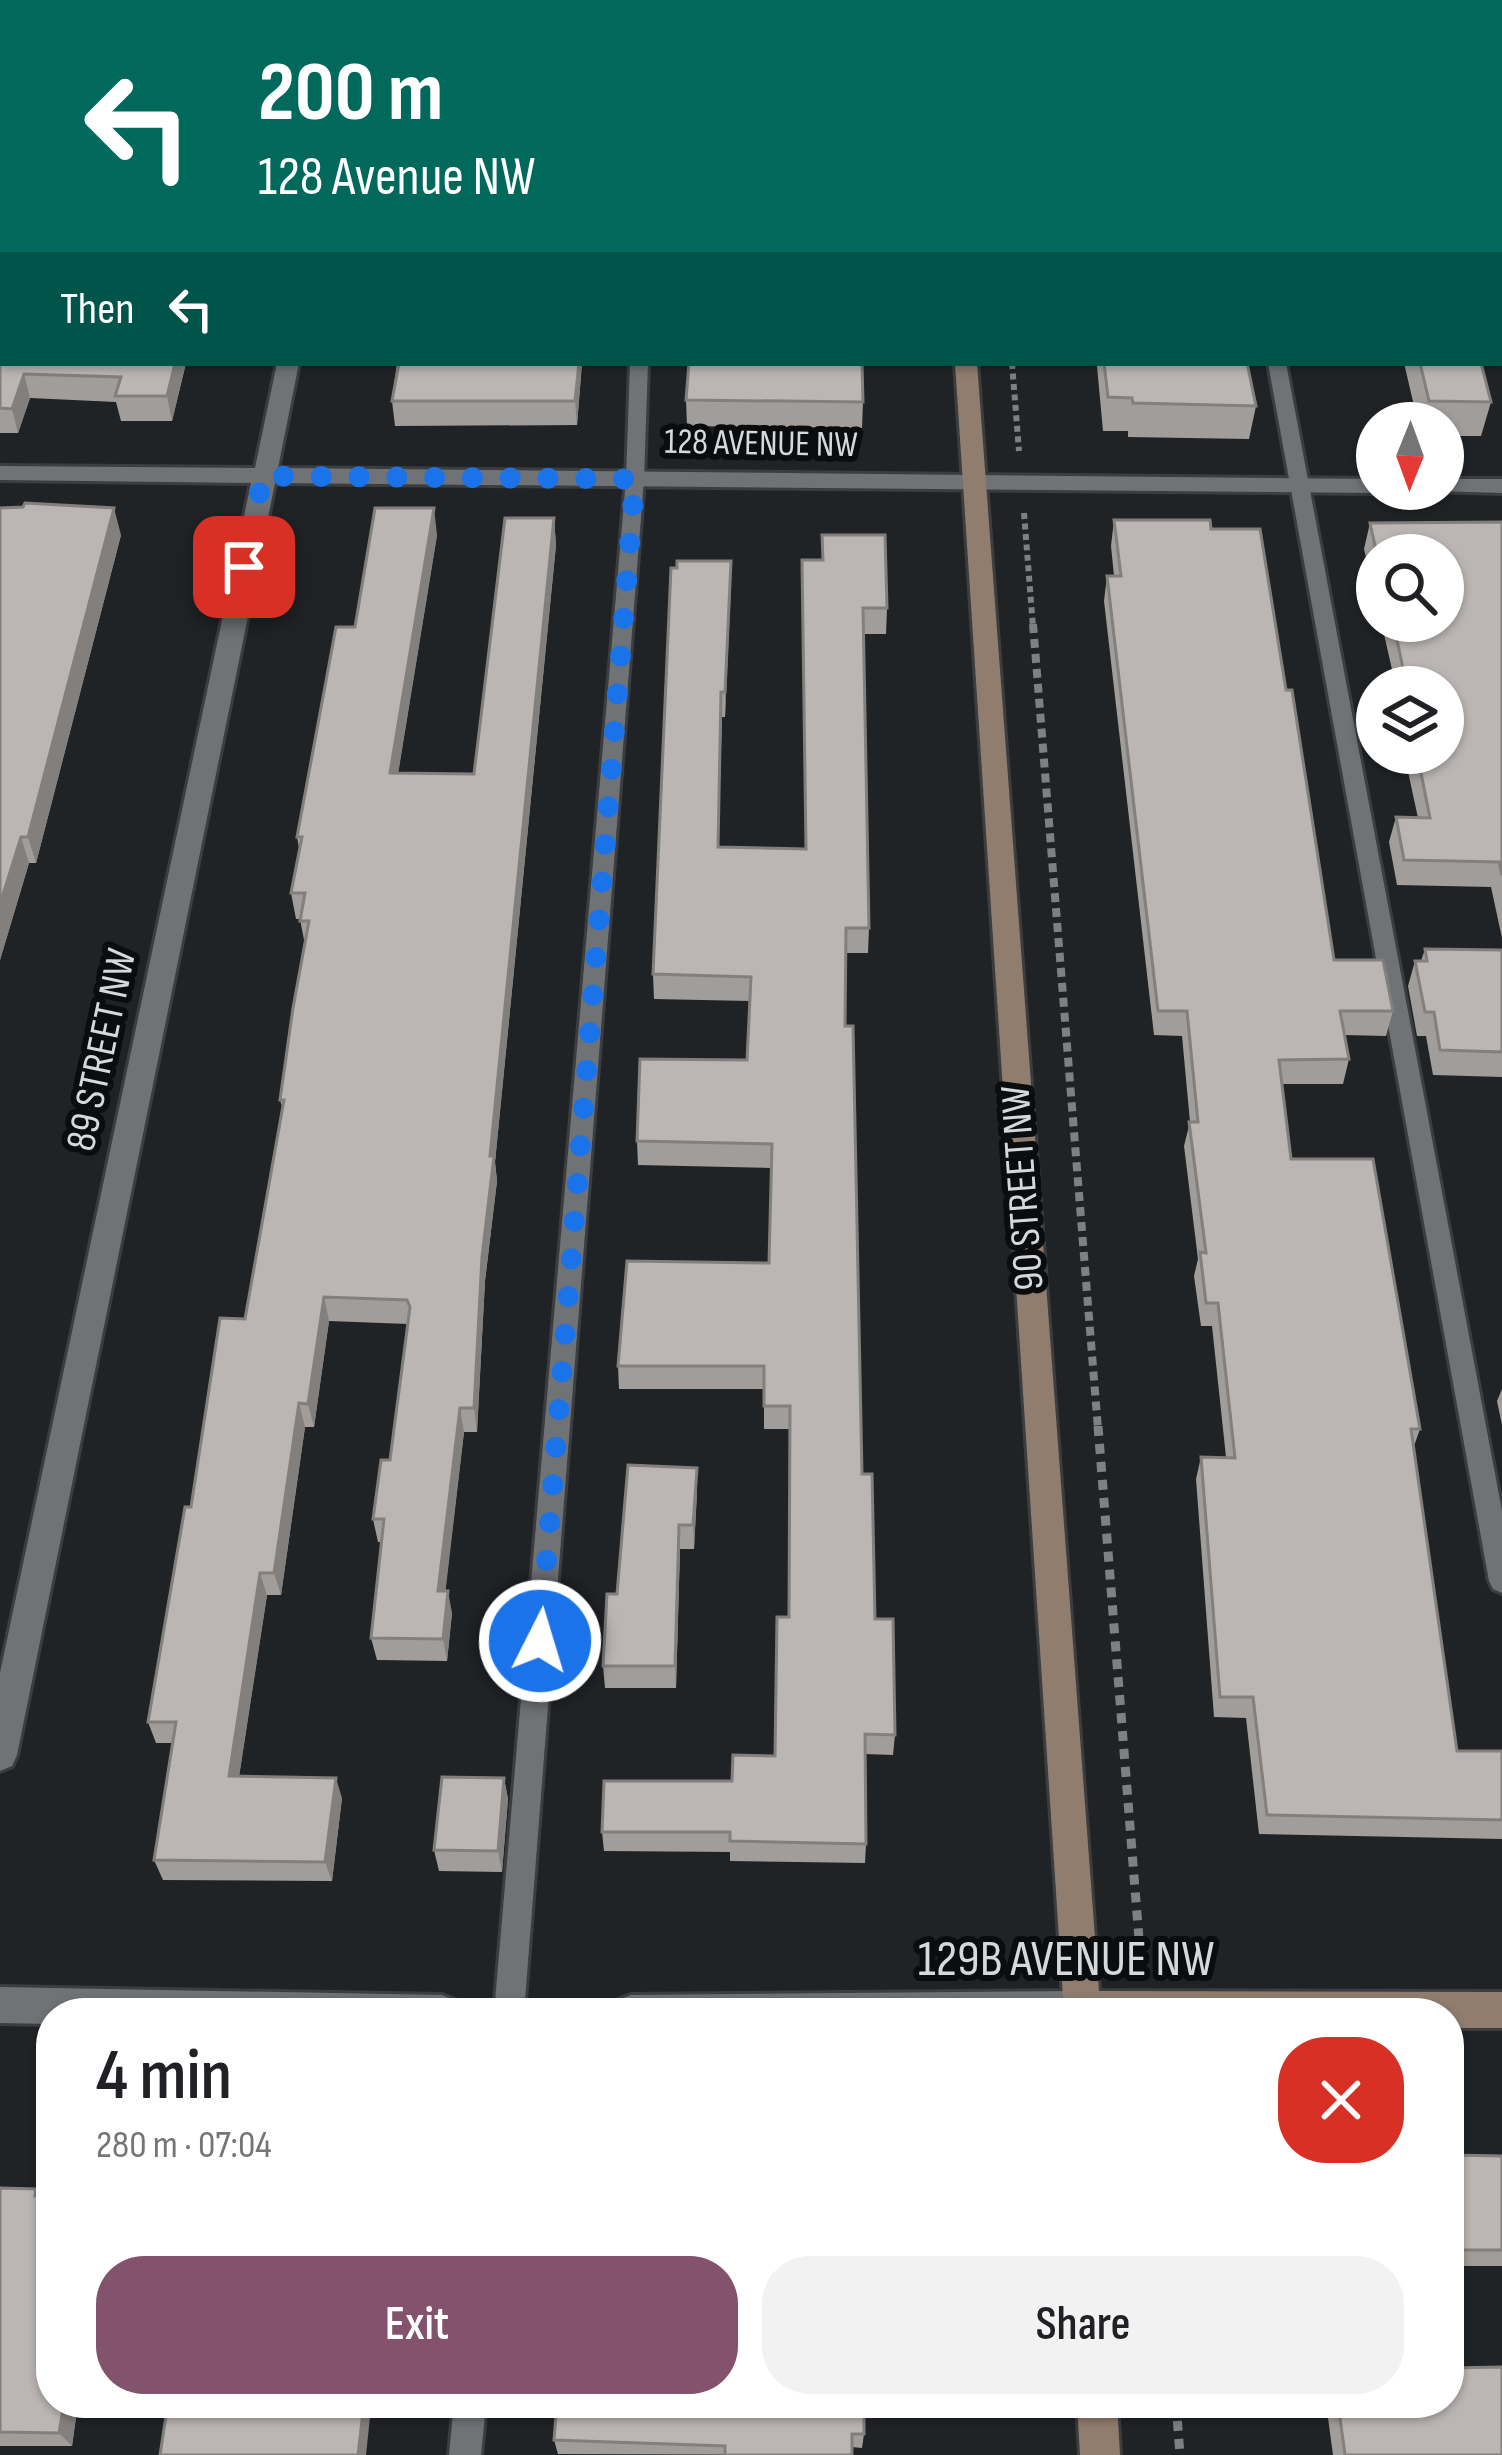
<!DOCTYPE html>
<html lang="en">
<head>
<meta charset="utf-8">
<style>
	:root { --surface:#fff; --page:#f2f2f2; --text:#202124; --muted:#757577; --accent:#83526c }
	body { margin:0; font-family:"Sofia Sans Condensed",sans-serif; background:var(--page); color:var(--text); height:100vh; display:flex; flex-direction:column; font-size:45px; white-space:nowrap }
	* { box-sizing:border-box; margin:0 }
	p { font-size:39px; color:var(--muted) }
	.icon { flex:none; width:66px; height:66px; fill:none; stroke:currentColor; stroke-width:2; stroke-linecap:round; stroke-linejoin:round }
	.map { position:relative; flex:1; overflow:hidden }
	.details { position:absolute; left:36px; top:1998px; width:1428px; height:420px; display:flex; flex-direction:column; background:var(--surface); border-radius:48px; box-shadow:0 3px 9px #0004 }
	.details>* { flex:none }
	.banner { position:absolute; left:0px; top:0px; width:1503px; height:366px; box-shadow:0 3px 9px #0004; background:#00695c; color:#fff; overflow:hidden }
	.needle { width:78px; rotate:181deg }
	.controls { position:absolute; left:1356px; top:402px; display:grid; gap:24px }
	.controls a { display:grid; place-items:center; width:108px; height:108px; border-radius:50%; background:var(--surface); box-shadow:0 3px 9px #0004; font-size:60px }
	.pin { position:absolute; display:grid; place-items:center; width:102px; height:102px; color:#fff; margin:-51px; border-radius:24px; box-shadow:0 6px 18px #0006 }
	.me { position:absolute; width:132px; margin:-66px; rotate:5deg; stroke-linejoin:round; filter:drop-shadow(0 0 9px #0008) }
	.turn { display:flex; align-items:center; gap:42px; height:252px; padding:0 60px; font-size:54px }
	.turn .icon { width:156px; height:156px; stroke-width:2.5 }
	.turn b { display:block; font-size:84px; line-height:102px }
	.then { display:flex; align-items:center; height:114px; padding:0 60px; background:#0003; gap:24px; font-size:45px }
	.round { display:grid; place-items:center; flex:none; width:126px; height:126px; border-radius:48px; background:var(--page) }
	.headline { display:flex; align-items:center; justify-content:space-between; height:204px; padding:0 60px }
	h1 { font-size:72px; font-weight:600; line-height:90px }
	.primary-button { display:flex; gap:24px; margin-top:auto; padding:24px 60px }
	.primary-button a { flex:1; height:138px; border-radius:48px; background:var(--accent); color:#fff; font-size:48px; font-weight:600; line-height:138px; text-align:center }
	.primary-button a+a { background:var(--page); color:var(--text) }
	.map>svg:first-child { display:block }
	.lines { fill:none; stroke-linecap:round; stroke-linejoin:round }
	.lane-casing { stroke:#3b3d40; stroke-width:6 }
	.street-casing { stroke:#3b3d40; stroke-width:6 }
	.secondary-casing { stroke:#3b3d40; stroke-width:6 }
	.path-far2 { stroke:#7e8083; stroke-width:6; stroke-dasharray:6 4.5; stroke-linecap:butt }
	.path-far1 { stroke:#7e8083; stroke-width:8; stroke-dasharray:9 6; stroke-linecap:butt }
	.path { stroke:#7e8083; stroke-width:9; stroke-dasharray:10 8; stroke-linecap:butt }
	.lane { fill:#707376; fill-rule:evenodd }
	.street { fill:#707376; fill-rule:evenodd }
	.secondary { fill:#907d6d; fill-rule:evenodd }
	.wall { fill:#a19d9a }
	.shaded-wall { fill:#837f7d }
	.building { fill:#bbb6b3; stroke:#837f7d; stroke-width:3 }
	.route { stroke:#1a73e8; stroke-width:21; stroke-dasharray:0 37.8 }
	.labels { text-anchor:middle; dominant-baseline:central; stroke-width:12; stroke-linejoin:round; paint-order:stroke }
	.far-street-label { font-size:36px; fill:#d6d8da; stroke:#0b0c0d }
	.street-label { font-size:42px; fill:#d6d8da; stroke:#0b0c0d }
	.near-street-label { font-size:51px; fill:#d6d8da; stroke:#0b0c0d }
</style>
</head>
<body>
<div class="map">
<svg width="1502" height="2455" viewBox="0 0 1502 2455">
	<rect width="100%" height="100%" fill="#202326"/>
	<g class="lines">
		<!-- lane casing -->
		<g class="lane-casing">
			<g id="lane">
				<path d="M672,0H688L671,3Z"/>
				<rect x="935" y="0" width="16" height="3"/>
				<rect x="1220" y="0" width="16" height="3"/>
				<rect x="1500" y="189" width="2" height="10"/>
				<path d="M630,363H648L644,479L524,2013H494L626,479Z"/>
				<path d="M1268,363H1286L1502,1511V1593L1493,1589L1489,1581Z"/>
				<path d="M454,2403H486L481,2455H449Z"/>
			</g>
		</g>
		<!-- street casing -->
		<g class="street-casing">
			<g id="street">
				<rect x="0" y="53" width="3" height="12"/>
				<rect x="1500" y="99" width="2" height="18"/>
				<path d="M277,363H299L278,468L1377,479V489H1387L1377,493L275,483L17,1755L12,1766L0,1771V1673L251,483L0,480V466L255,468Z"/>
				<path d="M1443,479H1502V493L1435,491L1443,489Z"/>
				<path d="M0,1987L442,1995L455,2000L460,2013H51V2024L0,2023Z"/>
				<path d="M1082,1991L1095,1996L1099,2013H613L618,2000L631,1995Z"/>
			</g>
		</g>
		<!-- secondary casing -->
		<g class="secondary-casing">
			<g id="secondary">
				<rect x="0" y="15" width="3" height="12"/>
				<rect x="1500" y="19" width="2" height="12"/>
				<path d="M955,363H977L1099,1991L1502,1992V2028H1449V2013H1064Z"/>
				<path d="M1077,2403H1117L1120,2455H1080Z"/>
			</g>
		</g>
		<!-- path-far2 -->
		<g class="path-far2">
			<path d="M1012,363L1019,451"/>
			<path d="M1024,513L1033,627"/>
		</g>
		<!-- path-far1 -->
		<path class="path-far1" d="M1033,624L1098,1429"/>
		<!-- path -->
		<g class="path">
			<path d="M1098,1426L1141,1964"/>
			<path d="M1176,2403L1180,2455"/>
		</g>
		<!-- lane -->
		<use href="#lane" class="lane"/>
		<!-- street -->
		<use href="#street" class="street"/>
		<!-- secondary -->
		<use href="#secondary" class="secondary"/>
	</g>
	<!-- wall -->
	<g class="wall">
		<rect x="0" y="67" width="3" height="129"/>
		<path d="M0,277L3,363H186L172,421H121L116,402L30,398L18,433H0Z"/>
		<path d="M397,363H582L577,425L395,426L392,401Z"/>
		<path d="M1079,363H1247L1256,406L1249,439L1128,437V431H1103L1097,366H1079Z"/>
		<path d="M1404,363H1481L1491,402L1481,436H1443V423H1418Z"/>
		<path d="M686,400L863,402L862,428L687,426Z"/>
		<path d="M0,508L121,535L36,863H29L0,960Z"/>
		<path d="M554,518L556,545L495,1162L497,1181L485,1281L477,1432H464L445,1591L452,1613L447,1661L377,1660L371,1638L381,1542H378L373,1519L390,1460L408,1324L329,1321L314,1427H305L281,1595H267L239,1776L342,1798L332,1881L163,1880L154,1860L173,1743H156L148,1722L191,1507L245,1319L283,1109L280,1100L305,945L300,919H296L291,893L299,848L297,837L355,627L437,535L398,773L474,774Z"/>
		<path d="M1114,520L1211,529L1286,690L1334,960L1393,1011L1386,1036L1345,1035L1349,1059L1343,1084H1282L1291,1159L1420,1429L1414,1446L1457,1751H1502V1839L1259,1834L1246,1718L1214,1717L1196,1479L1201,1457H1226L1212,1326H1201L1194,1276L1198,1259L1184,1146L1190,1122L1182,1036L1154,1035L1104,601L1107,576H1114L1111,546Z"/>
		<path d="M1502,522V938L1491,887L1397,885L1389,842L1396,817L1418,818L1404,753H1443V687H1396L1381,621H1443L1377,555V605L1364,549L1370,523Z"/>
		<path d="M731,561L725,717H722L718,847L806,849L802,586L887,608L886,634H864L869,928L868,953H846L845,1026L862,1474L875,1619L895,1735L893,1755L865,1754L866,1844L865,1863L730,1861V1852L604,1851L602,1832L732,1781L775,1756L789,1617L790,1429H764V1389H619L618,1366L769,1263L771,1168L638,1165L637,1141L747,1060L750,1001L654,999L653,974L677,568Z"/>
		<path d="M1425,949L1502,950V1077L1433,1075L1426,1036H1417L1408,986L1415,961H1421Z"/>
		<path d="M1502,1389V1425L1497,1401Z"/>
		<path d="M697,1492L694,1549H680L676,1688H605L603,1666L617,1594Z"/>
		<path d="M504,1778L508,1799L502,1872L439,1871L434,1850Z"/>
		<path d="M1449,2155L1502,2156V2266H1449Z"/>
		<path d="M0,2188L36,2189L42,2196L51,2403H78L72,2446H0Z"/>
		<path d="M1326,2403H1449L1502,2455H1333Z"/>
		<path d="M864,2434L862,2448L852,2447V2455L558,2454L554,2440Z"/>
	</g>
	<!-- shaded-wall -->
	<g class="shaded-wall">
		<path d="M175,363H186L172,421L167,396Z"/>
		<path d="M579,363H582L577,425L575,401Z"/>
		<path d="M24,374L30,398L18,433L12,409Z"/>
		<path d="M114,508L121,535L36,863L28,837Z"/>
		<path d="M434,508L437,535L394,799L390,773Z"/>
		<path d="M554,518L556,545L495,1162L497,1181L485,1281L477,1432L474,1408L482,1257L490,1156Z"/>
		<path d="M731,561V587L725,717V692Z"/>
		<path d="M21,837L29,863L0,960V904Z"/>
		<path d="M324,1297L329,1321L314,1427L308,1404Z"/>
		<path d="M299,1403L305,1427L281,1595L274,1573Z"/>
		<path d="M460,1408L464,1432L443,1613L438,1591Z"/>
		<path d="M697,1468V1492L694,1549L693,1525Z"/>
		<path d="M679,1525L680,1549L676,1688L675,1666Z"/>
		<path d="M260,1573L267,1595L236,1797L229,1776Z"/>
		<path d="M448,1591L452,1613L447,1661L443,1639Z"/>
		<path d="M336,1778L342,1798L332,1881L325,1862Z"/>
		<path d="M504,1778L508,1799L502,1872L498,1851Z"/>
		<path d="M64,2403H78L72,2446L59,2433Z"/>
		<path d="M364,2403L370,2417L366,2455H358Z"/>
	</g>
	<!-- building -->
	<g class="building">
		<path d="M0,67H3V171H0L2,126L0,124Z"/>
		<path d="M3,268V363H175L167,396H115L121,377L24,374L12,409L0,408V277Z"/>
		<path d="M399,363H579L575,401H392Z"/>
		<path d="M689,363H862L863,402L686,400Z"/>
		<path d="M1104,363H1247L1256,406L1133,403L1132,398L1108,397Z"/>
		<path d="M1420,363H1481L1491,402L1429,401Z"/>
		<path d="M25,503L114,508L28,837H21L0,904V508L23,507Z"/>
		<path d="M375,508H434L390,773L474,774L505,518H554L490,1156H494L482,1257L474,1408H460L438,1591H448L443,1639L371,1638L384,1519H373L381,1460H390L410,1307L407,1300L324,1297L308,1404L299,1403L274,1573H260L229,1776L336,1778L325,1862L154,1860L176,1722H148L185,1507H191L220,1318L245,1319L284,1100H280L293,1008L309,921H300L305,893H291L302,837H297L336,627H355Z"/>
		<path d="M1114,520H1210L1211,529H1260L1286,690H1292L1334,960H1383L1393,1011H1340L1349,1059L1279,1060L1291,1159H1373L1420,1429H1411L1457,1751H1502V1820L1267,1815L1253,1697H1220L1201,1457L1235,1458L1218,1303H1206L1200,1252L1206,1253L1189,1122H1198L1187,1011H1158L1107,576H1121Z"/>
		<path d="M1502,522V875L1499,862L1404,860L1396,817L1430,818L1417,753H1443V687H1407L1393,621H1443V555H1377L1370,523Z"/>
		<path d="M822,535H885L887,608H863L869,928H846L845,1026H853L862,1474H872L875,1619H893L895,1735L865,1734L866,1844L730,1841V1832H602L604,1781H732L733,1755L775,1756L777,1617H789L790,1406H764V1366H618L627,1261L769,1263L772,1144L637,1141L640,1059L747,1060L751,977L653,974L671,568H677V561H731L725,692H721L718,847L806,849L802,560H823Z"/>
		<path d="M1425,949L1502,950V1052L1440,1050L1434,1012H1425L1415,961H1427Z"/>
		<path d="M628,1465L697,1468L693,1525H679L675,1666H603L607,1594H617Z"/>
		<path d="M442,1777L504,1778L498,1851L434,1850Z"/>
		<path d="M1449,2155L1502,2156V2250H1449Z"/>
		<path d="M0,2188L36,2189L35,2196H51V2403H64L59,2433L0,2432Z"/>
		<path d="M1502,2367V2455H1345L1338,2403H1449V2368Z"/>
		<path d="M168,2403H364L358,2455H160Z"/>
		<path d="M557,2403H864V2434H852V2455H725V2446L554,2440Z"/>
	</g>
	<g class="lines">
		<!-- route -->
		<path class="route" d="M244,567L263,476L635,479L540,1641"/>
	</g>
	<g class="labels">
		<!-- far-street labels -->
		<g class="far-street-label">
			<text transform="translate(761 444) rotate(1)">128 AVENUE NW</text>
		</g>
		<!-- street labels -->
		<g class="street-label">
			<text transform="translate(102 1050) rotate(-78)">89 STREET NW</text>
			<text transform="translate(1023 1188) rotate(-94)">90 STREET NW</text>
		</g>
		<!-- near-street labels -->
		<g class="near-street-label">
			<text x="1066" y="1959">129B AVENUE NW</text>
		</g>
	</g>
</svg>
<div class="controls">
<a><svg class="needle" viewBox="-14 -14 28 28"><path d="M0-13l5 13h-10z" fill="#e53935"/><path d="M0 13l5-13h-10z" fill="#757577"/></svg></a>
<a><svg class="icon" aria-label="search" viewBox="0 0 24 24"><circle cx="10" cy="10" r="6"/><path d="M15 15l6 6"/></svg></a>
<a><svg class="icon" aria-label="layers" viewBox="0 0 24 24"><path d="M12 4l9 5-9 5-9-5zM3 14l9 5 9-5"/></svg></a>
</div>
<div class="pin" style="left:244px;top:567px;background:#d93025"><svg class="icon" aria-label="arrive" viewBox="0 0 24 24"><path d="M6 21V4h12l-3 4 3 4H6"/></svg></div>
<svg class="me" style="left:540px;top:1641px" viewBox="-20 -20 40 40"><circle r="17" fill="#1a73e8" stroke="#fff" stroke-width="3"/><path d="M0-11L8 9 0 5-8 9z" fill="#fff"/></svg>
<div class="banner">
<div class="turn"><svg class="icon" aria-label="left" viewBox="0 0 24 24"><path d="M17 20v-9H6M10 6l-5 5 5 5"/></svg><div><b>200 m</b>128 Avenue NW</div></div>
<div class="then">Then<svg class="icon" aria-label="left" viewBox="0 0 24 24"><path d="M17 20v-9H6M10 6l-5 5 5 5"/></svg></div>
</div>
<section class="details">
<div class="headline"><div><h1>4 min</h1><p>280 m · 07:04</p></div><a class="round" style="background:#d93025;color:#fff"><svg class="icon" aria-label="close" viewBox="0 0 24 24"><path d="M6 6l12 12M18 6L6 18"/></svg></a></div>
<div class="primary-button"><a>Exit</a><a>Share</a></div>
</section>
</div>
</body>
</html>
